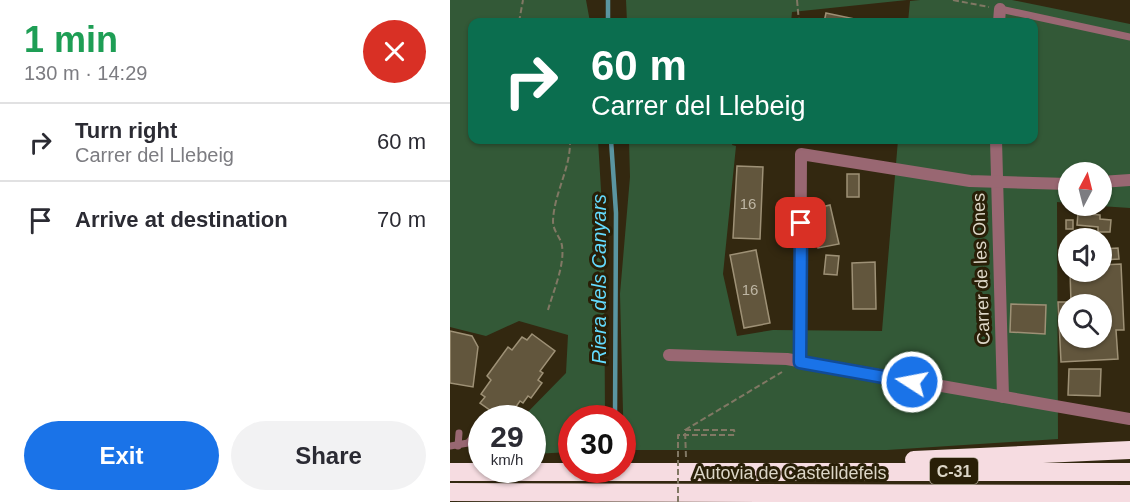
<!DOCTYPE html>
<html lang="en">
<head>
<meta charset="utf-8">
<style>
	:root { --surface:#fff; --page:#f2f2f3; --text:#2b2b33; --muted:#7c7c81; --line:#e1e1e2; --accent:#1a73e8 }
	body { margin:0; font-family:Helvetica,sans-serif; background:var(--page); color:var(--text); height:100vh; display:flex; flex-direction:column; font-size:22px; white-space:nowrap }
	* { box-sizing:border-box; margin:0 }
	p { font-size:20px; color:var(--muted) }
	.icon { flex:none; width:33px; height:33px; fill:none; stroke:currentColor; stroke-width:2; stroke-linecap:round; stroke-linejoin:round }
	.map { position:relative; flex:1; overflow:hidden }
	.panel { display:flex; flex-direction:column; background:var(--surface); width:450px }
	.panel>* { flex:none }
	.guide { position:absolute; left:18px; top:18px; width:570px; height:126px; border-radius:12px; box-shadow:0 2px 4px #0004; background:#0b6e4f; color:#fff; overflow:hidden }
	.needle { width:39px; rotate:7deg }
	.buttons { position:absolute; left:608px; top:162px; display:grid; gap:12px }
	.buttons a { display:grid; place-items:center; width:54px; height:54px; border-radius:50%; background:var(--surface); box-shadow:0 2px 4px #0004; font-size:30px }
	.speed { position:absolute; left:18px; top:405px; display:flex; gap:12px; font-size:30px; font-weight:700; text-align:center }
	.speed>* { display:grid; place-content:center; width:78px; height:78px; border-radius:50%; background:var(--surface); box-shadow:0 2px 4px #0004; line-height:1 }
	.speed small { font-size:15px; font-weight:400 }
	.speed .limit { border:9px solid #d22; background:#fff; color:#111 }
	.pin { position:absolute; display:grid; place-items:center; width:51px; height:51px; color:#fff; margin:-26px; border-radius:12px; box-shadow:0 3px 9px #0006 }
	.me { position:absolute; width:66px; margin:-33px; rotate:281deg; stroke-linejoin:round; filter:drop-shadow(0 0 4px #0008) }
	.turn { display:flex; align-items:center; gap:21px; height:126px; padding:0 24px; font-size:27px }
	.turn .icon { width:78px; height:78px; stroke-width:2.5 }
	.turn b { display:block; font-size:42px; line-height:51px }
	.round { display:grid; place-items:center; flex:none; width:63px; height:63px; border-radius:32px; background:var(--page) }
	.overview { display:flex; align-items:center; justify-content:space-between; height:102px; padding:0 24px }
	h1 { font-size:36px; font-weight:600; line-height:45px; color:#1e9e55 }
	.cta { display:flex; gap:12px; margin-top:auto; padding:12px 24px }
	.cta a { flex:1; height:69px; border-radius:36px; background:var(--accent); color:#fff; font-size:24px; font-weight:600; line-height:69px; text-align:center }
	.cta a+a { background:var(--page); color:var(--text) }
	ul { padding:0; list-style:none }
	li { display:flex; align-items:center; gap:18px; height:78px; padding:0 24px; border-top:2px solid var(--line) }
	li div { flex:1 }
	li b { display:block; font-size:22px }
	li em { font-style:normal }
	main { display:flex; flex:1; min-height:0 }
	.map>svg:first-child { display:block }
	.green { fill:#335937 }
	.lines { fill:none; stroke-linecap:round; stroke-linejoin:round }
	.stream { stroke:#5a95a0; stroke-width:4.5 }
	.building { fill:#62563d; stroke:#9e9176; stroke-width:1.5; fill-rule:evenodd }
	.path { stroke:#817864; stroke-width:2; stroke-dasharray:6 3; stroke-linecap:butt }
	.lane { stroke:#996772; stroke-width:7 }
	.street { stroke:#996772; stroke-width:12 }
	.highway { stroke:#f6dce1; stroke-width:18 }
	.path-bridge { stroke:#817864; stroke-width:2; stroke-dasharray:6 3; stroke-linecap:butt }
	.route-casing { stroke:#114b97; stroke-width:15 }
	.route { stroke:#1a73e8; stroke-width:10 }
	.labels { text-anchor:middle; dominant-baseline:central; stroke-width:6; stroke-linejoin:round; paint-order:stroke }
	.number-label { font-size:15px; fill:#beb6a4 }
	.shield { fill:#291f07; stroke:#a69f8d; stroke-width:1.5 }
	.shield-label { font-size:16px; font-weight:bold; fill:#dcd6c7 }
	.street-label { font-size:18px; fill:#dcd6c7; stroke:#291f07 }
	.water-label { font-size:20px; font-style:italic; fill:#64dbfe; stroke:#291f07 }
</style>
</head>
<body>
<main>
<section class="panel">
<div class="overview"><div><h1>1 min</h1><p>130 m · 14:29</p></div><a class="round" style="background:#d93025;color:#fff"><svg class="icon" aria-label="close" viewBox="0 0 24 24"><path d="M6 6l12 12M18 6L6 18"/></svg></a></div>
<ul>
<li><svg class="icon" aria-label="right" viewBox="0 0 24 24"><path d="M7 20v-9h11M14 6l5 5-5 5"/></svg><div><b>Turn right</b><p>Carrer del Llebeig</p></div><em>60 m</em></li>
<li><svg class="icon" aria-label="arrive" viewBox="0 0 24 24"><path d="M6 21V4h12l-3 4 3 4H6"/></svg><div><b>Arrive at destination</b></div><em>70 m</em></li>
</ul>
<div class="cta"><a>Exit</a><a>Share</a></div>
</section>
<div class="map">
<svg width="680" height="502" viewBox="0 0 680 502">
	<rect width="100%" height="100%" fill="#332810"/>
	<!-- green -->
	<g class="green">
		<path d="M0,0H136L140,22H22V140H148L154,240L155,418H122L121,452L83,454L82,418H72L116,373L118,335L69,321L36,336L0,327Z"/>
		<path d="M176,0H457L342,12L341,22H177Z"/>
		<path d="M470,0H562L680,24V208L650,206L651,172H618V203L607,202L608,439L437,450H174L170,294L180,177L179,140H283L282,145L286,146L273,274L287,336L323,330L432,331L448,140H584V22H458L460,1Z"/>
	</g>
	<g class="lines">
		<!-- stream -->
		<g class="stream">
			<path d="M158,22V0"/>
			<path d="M161,140L166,213L165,418"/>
		</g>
	</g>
	<!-- building -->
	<g class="building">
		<path d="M376,13L410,20V22H374Z"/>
		<path d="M287,166L313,167L310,239L283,238Z"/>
		<rect x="397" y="174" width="12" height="23"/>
		<path d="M380,205L389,244L368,248L359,210Z"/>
		<path d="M628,213L650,215V219L661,220L660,232H648V227L627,225Z"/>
		<rect x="616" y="220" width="7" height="9"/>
		<path d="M668,248L669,259L651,260V249Z"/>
		<path d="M306,250L320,323L294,328L280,255Z"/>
		<path d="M376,255L389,256L387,275L374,274Z"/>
		<path d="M425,262L426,309H403L402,263Z"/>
		<path d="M671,264L674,330H666L668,359L611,362L608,302H621L620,272H651V265ZM618,304H651V338H618Z"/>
		<path d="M561,304L596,305L595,334L560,332Z"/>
		<path d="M0,331L22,336L28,347L23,387L0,383Z"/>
		<path d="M82,334L105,351L90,371L93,373L88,380L92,383L81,398L78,396L73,403L70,401L58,418H51L30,403L35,397L31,394L41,380L37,376L58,347L62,350L72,337L77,340Z"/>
		<path d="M619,369H651L650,396L618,395Z"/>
	</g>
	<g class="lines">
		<!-- path -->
		<g class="path">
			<path d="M347,0L349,22"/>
			<path d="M503,0L539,7"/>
			<path d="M69,22L73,0"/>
			<path d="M98,310C103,292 115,265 112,246C111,237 103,232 103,221C104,193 121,168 120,140"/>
			<path d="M235,430L332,372"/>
			<path d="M236,457L235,430H284L285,435"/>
		</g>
		<!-- lane -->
		<g class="lane">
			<path d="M550,9L680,37"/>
			<path d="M0,446L18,443L27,432"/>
			<path d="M8,446L9,433"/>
		</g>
		<!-- street -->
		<g class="street">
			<path d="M549,22L550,9"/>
			<path d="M546,140L553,397"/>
			<path d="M651,182L680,180"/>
			<path d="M219,355L337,359L680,419"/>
			<path d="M350,361L351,154L520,181L618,184"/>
		</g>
		<!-- highway -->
		<g class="highway">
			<path d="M464,460L680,450"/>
			<path d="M0,472H680"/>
			<path d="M0,492L680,494"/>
		</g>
		<!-- path-bridge -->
		<path class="path-bridge" d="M228,502V435H285"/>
	</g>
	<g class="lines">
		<!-- route casing -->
		<g class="route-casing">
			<path id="route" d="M351,223L350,362L462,382"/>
		</g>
		<!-- route -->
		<use href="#route" class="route"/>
	</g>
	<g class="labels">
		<!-- number labels -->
		<g class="number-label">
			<text x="298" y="203">16</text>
			<text x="300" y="289">16</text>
		</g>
		<!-- shield labels -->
		<rect class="shield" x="480" y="458" width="48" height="26" rx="4.5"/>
		<g class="shield-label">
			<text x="504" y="471">C-31</text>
		</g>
		<!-- street labels -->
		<g class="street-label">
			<text transform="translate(531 269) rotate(-92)">Carrer de les Ones</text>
			<text x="340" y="473">Autovia de Castelldefels</text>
		</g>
		<!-- water labels -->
		<g class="water-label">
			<text transform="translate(149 279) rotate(-90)">Riera dels Canyars</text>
		</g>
	</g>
</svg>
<div class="buttons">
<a><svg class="needle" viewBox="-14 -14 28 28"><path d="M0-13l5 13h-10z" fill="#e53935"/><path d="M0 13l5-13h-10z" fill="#7c7c81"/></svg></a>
<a><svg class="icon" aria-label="sound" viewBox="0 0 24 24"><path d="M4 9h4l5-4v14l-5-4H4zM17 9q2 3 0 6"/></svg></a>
<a><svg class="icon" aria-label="search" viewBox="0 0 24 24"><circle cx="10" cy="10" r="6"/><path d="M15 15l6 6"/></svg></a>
</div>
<div class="speed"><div>29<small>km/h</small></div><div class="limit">30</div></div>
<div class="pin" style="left:351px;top:223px;background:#d93025"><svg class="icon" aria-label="arrive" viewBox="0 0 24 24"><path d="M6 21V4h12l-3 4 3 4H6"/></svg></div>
<svg class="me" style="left:462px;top:382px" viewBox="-20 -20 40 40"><circle r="17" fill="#1a73e8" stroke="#fff" stroke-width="3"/><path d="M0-11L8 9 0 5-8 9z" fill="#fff"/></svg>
<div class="guide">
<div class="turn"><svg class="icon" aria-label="right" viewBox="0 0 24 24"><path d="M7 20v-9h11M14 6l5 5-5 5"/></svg><div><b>60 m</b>Carrer del Llebeig</div></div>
</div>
</div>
</main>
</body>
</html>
